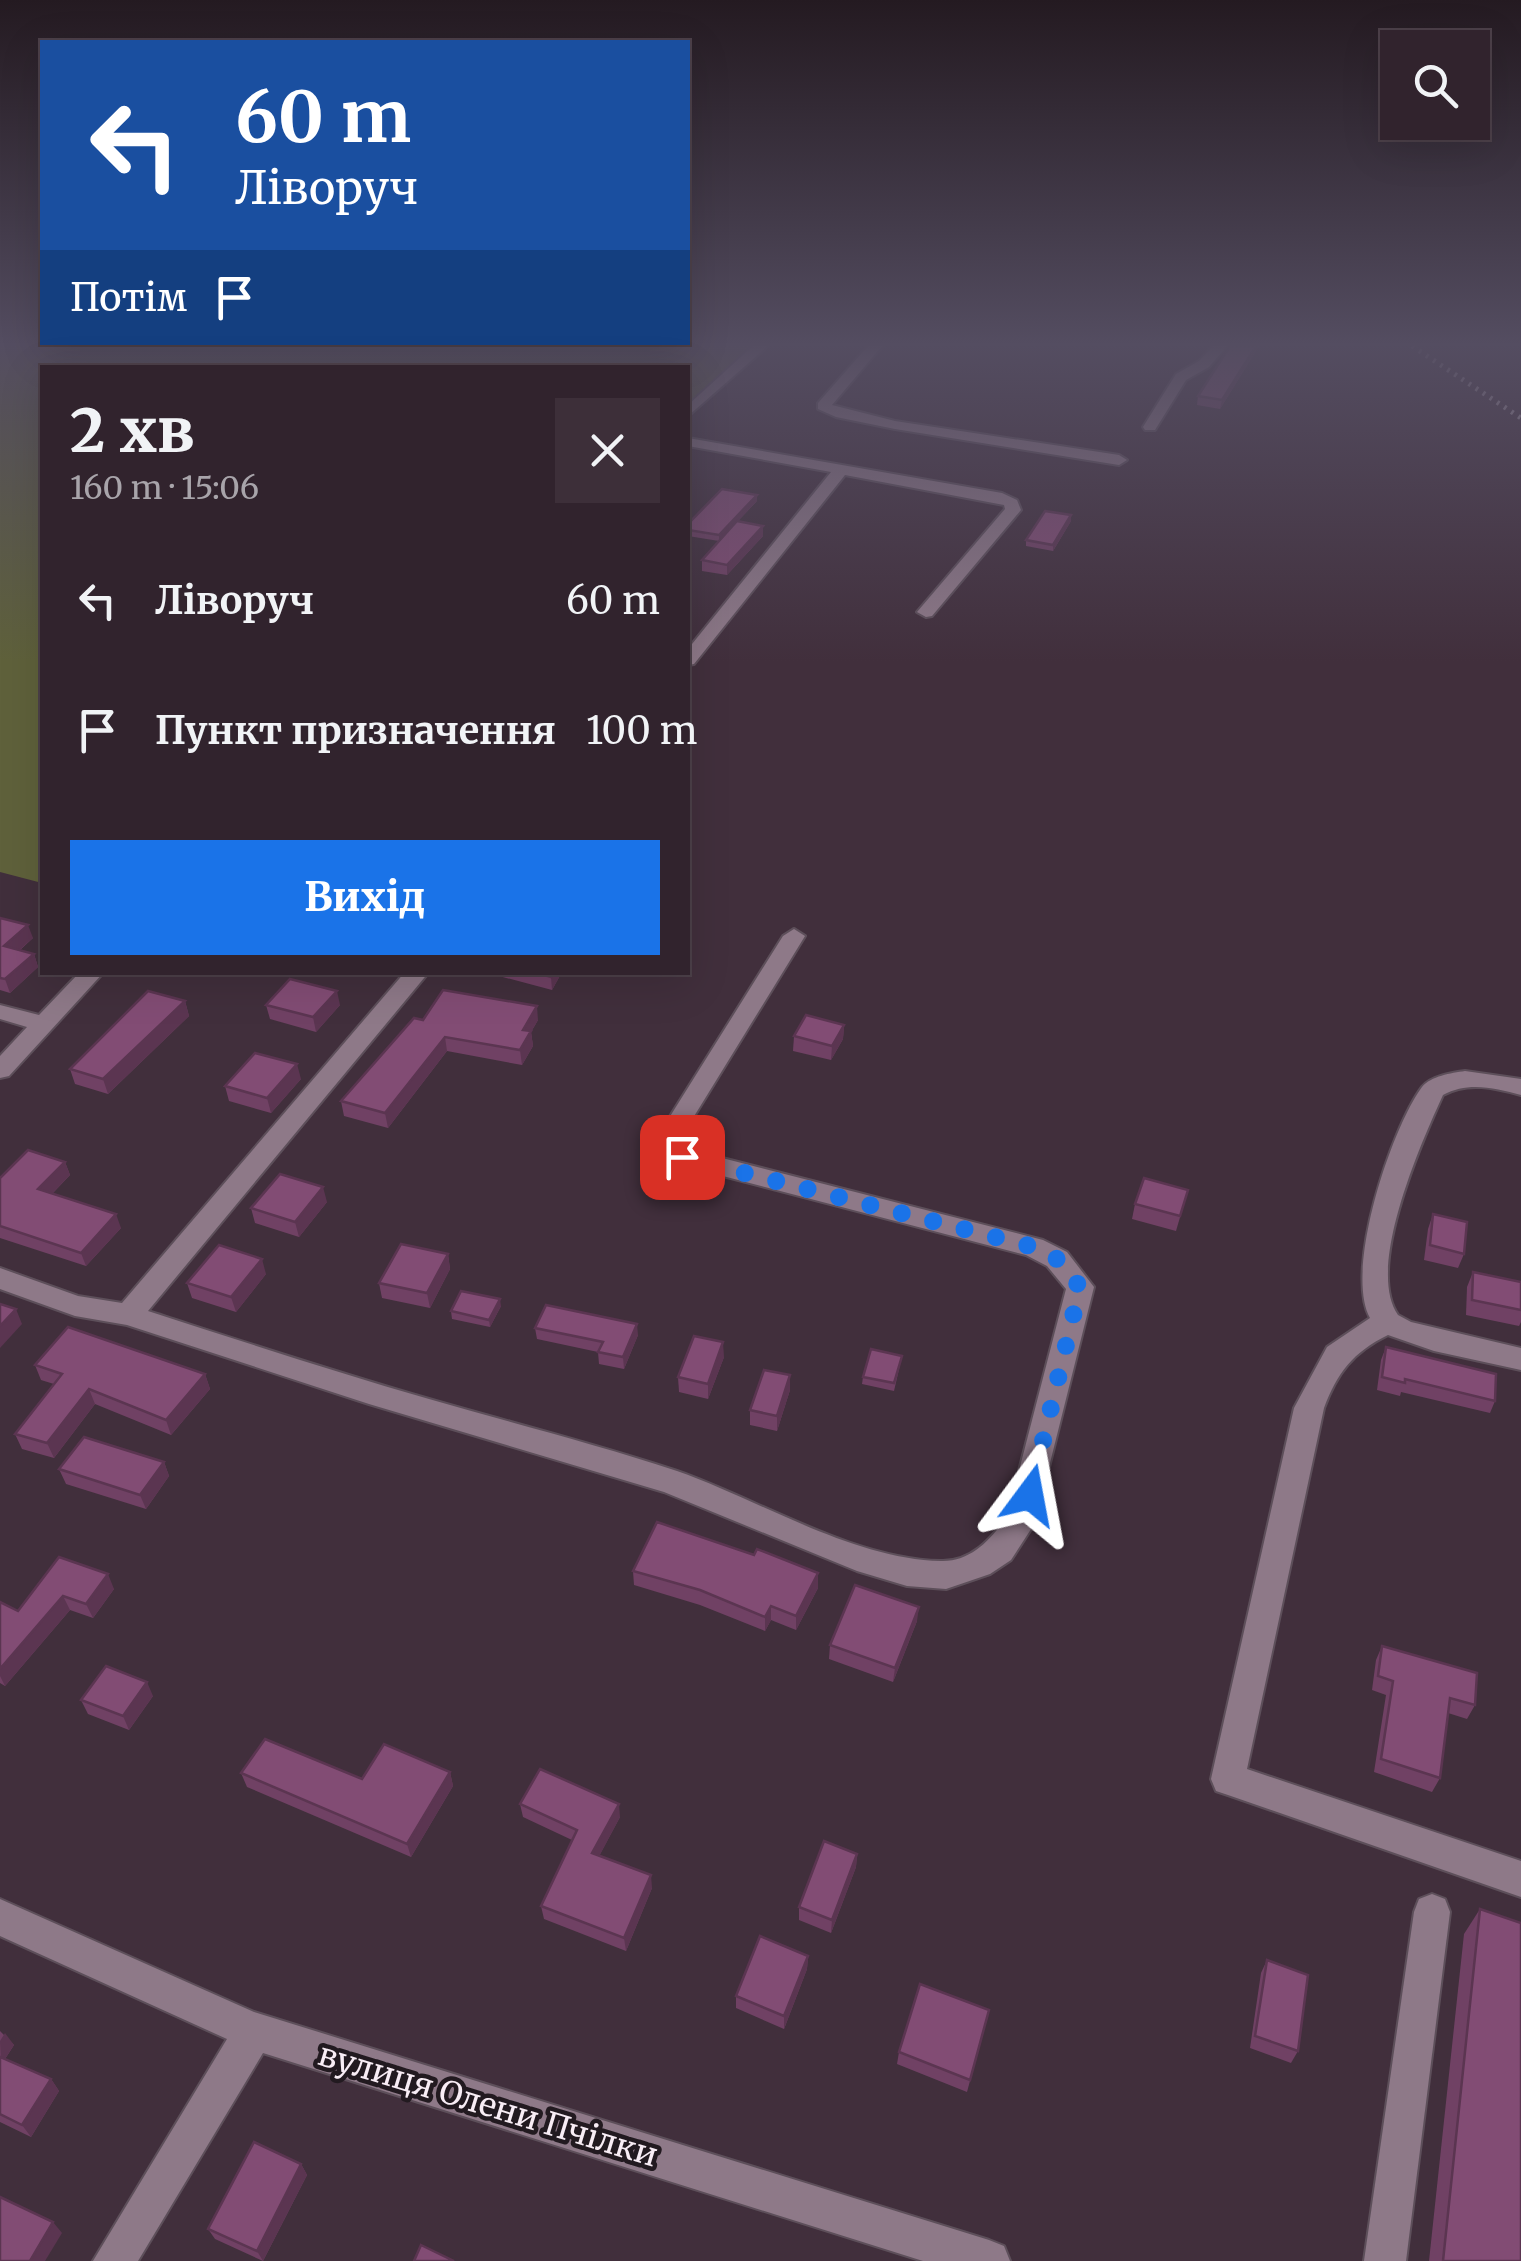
<!DOCTYPE html>
<html lang="uk">
<head>
<meta charset="utf-8">
<style>
	:root { --surface:#31232d; --page:#3d2f39; --text:#f1f3f6; --muted:#a8a4aa; --line:#4c4049; --accent:#1a73e8 }
	body { margin:0; font-family:Merriweather,serif; background:var(--page); color:var(--text); height:100vh; display:flex; flex-direction:column; font-size:38px; white-space:nowrap }
	* { box-sizing:border-box; margin:0 }
	p { font-size:32px; color:var(--muted) }
	.icon { flex:none; width:55px; height:55px; fill:none; stroke:currentColor; stroke-width:2; stroke-linecap:round; stroke-linejoin:round }
	.map { position:relative; flex:1; overflow:hidden }
	.details { position:absolute; left:40px; top:365px; width:650px; height:610px; display:flex; flex-direction:column; background:var(--surface); border-radius:0px; box-shadow:0 10px 40px #0002,0 0 0 2px var(--line) }
	.details>* { flex:none }
	.guide { position:absolute; left:40px; top:40px; width:650px; height:305px; border-radius:0px; box-shadow:0 10px 40px #0002,0 0 0 2px var(--line); background:#1a4fa0; color:#fff; overflow:hidden }
	.controls { position:absolute; left:1380px; top:30px; display:grid; gap:20px }
	.controls a { display:grid; place-items:center; width:110px; height:110px; border-radius:0px; background:var(--surface); box-shadow:0 10px 40px #0002,0 0 0 2px var(--line); font-size:50px }
	.pin { position:absolute; display:grid; place-items:center; width:85px; height:85px; color:#fff; margin:-42px; border-radius:20px; box-shadow:0 5px 15px #0006 }
	.me { position:absolute; width:110px; margin:-55px; rotate:13deg; stroke-linejoin:round; filter:drop-shadow(0 0 8px #0008) }
	.turn { display:flex; align-items:center; gap:35px; height:210px; padding:0 30px; font-size:45px }
	.turn .icon { width:130px; height:130px; stroke-width:2.5 }
	.turn b { display:block; font-size:70px; line-height:85px }
	.then { display:flex; align-items:center; height:95px; padding:0 30px; background:#0003; gap:20px; font-size:38px }
	.round { display:grid; place-items:center; flex:none; width:105px; height:105px; border-radius:0px; background:var(--page) }
	.summary { display:flex; align-items:center; justify-content:space-between; height:170px; padding:0 30px }
	h1 { font-size:60px; font-weight:800; line-height:75px }
	.cta { display:flex; gap:20px; margin-top:auto; padding:20px 30px }
	.cta a { flex:1; height:115px; border-radius:0px; background:var(--accent); color:#fff; font-size:40px; font-weight:800; line-height:115px; text-align:center }
	ul { padding:0; list-style:none }
	li { display:flex; align-items:center; gap:30px; height:130px; padding:0 30px }
	li div { flex:1 }
	li b { display:block; font-size:38px }
	li em { font-style:normal }
	.map>svg:first-child { display:block }
	.green { fill:#5f613b }
	.lines { fill:none; stroke-linecap:round; stroke-linejoin:round }
	.minor-casing { stroke:#5d4f5a; stroke-width:4 }
	.minor { fill:#8e7988; fill-rule:evenodd }
	.rail { stroke:#b4a7b1; stroke-width:5; stroke-dasharray:2.5 6; stroke-linecap:butt }
	.wall { fill:#704164 }
	.shaded-wall { fill:#5b3551 }
	.building { fill:#824c74; stroke:#5b3551; stroke-width:2.5 }
	.route { stroke:#1a73e8; stroke-width:18; stroke-dasharray:0 32.4 }
	.labels { text-anchor:middle; dominant-baseline:central; stroke-width:9; stroke-linejoin:round; paint-order:stroke }
	.near-street-label { font-size:32px; fill:#f8edf5; stroke:#221a20 }
</style>
</head>
<body>
<div class="map">
<svg width="1521" height="2261" viewBox="0 0 1521 2261">
	<rect width="100%" height="100%" fill="#412f3c"/>
	<!-- green -->
	<path class="green" d="M0,346H761L688,412V368H42V883L0,872Z"/>
	<g class="lines">
		<!-- minor casing -->
		<g class="minor-casing">
			<g id="minor">
				<path d="M753,346H768L688,416V405Z"/>
				<path d="M868,346H882L832,405L895,421L1119,455L1127,460L1119,465L895,429L836,417L818,409V403Z"/>
				<path d="M1213,346H1227L1209,367L1186,380L1155,430H1145L1143,427L1176,374L1199,361Z"/>
				<path d="M688,438L1002,493L1017,500L1021,510L932,616L926,617L917,612L1005,509L1004,505L845,475L694,664L688,665V649L831,472L688,446Z"/>
				<path d="M794,929L805,936L693,1118L683,1142L691,1150L1043,1240L1067,1252L1094,1287L1035,1523L1011,1560L990,1574L946,1589L907,1586L857,1571L664,1492L369,1404L127,1325L75,1316L0,1289V1268L78,1296L122,1303L405,972H429L148,1311C241,1341 335,1372 429,1399C512,1423 596,1444 677,1471C760,1500 852,1559 941,1561C971,1562 991,1539 1007,1517L1066,1289L1047,1266L1026,1255L673,1163L657,1144L669,1118L783,936Z"/>
				<path d="M80,972H104L9,1076L0,1078V1056L27,1027L0,1019V1005L39,1015Z"/>
				<path d="M1465,1071L1521,1079V1095C1495,1088 1468,1081 1443,1095C1422,1141 1365,1268 1398,1315L1411,1322L1521,1348V1370L1434,1351L1388,1335C1353,1352 1337,1373 1324,1408L1247,1769L1521,1861V1897L1228,1795L1216,1791L1211,1779L1294,1408L1327,1347L1370,1318C1344,1271 1391,1129 1422,1087C1431,1076 1451,1073 1465,1071Z"/>
				<path d="M1432,1894L1445,1899L1450,1912L1406,2261H1364L1414,1912L1419,1899Z"/>
				<path d="M0,1899L254,2012L989,2240L1004,2246L1010,2261H923L263,2053L138,2261H93L227,2039L0,1936Z"/>
			</g>
		</g>
		<!-- minor -->
		<use href="#minor" class="minor"/>
		<!-- rail -->
		<path class="rail" d="M1412,346L1521,418"/>
	</g>
	<!-- wall -->
	<g class="wall">
		<path d="M1230,346H1259L1220,409L1197,405L1198,396Z"/>
		<path d="M757,501L738,521L763,536L727,575L702,571V560L719,541L688,536V524Z"/>
		<path d="M1071,521L1053,551L1026,546V540Z"/>
		<path d="M0,918L33,938L20,950L34,954L38,967L10,993L0,990Z"/>
		<path d="M484,972H562L552,990Z"/>
		<path d="M185,1001L189,1016L108,1094L75,1084L70,1069Z"/>
		<path d="M266,1005H340L316,1032L270,1019Z"/>
		<path d="M423,1020H538L531,1032L533,1046L522,1065L447,1051L388,1128L344,1116L341,1101Z"/>
		<path d="M844,1025L843,1039L831,1060L793,1051L794,1036Z"/>
		<path d="M301,1079L271,1113L229,1101L225,1086Z"/>
		<path d="M65,1162L70,1175L52,1194L121,1228L86,1266L0,1238V1178Z"/>
		<path d="M1188,1190L1176,1231L1132,1219L1135,1204Z"/>
		<path d="M327,1202L299,1237L255,1223L251,1208Z"/>
		<path d="M1433,1214L1464,1254L1458,1268L1424,1260L1428,1229Z"/>
		<path d="M448,1254L450,1269L430,1308L382,1298L379,1283Z"/>
		<path d="M1473,1272L1521,1282V1322L1519,1326L1466,1315L1467,1287Z"/>
		<path d="M266,1274L236,1312L192,1298L187,1283Z"/>
		<path d="M501,1306L490,1327L452,1319L451,1311Z"/>
		<path d="M535,1328L638,1335L624,1369L599,1364L598,1352L537,1339Z"/>
		<path d="M1386,1347L1495,1401L1490,1413L1401,1392L1400,1396L1377,1390L1381,1360Z"/>
		<path d="M902,1356L894,1391L862,1384L863,1377Z"/>
		<path d="M724,1357L708,1399L679,1392L678,1377Z"/>
		<path d="M35,1365L205,1374L210,1389L171,1435L95,1404L54,1458L22,1449L15,1434L54,1384L41,1380Z"/>
		<path d="M790,1375V1390L777,1431L750,1425V1410Z"/>
		<path d="M164,1462L169,1476L146,1509L66,1484L59,1469Z"/>
		<path d="M754,1555L818,1573V1588L796,1630L771,1620L765,1631L700,1605L634,1585L633,1571Z"/>
		<path d="M59,1557L114,1589L93,1618L70,1610L5,1686L0,1683V1602L18,1611Z"/>
		<path d="M917,1621L893,1682L829,1659L830,1645Z"/>
		<path d="M1382,1646L1475,1705L1467,1719L1448,1713L1440,1778L1432,1792L1374,1772L1386,1695L1372,1690L1376,1660Z"/>
		<path d="M153,1696L129,1730L88,1714L81,1700Z"/>
		<path d="M450,1772L453,1786L411,1857L247,1787L241,1773L362,1779Z"/>
		<path d="M520,1804L620,1817L599,1856L652,1888L626,1951L544,1919L541,1906L572,1840L523,1817Z"/>
		<path d="M857,1854L856,1867L831,1933L799,1920V1907Z"/>
		<path d="M1480,1909L1521,2261H1429L1464,1934Z"/>
		<path d="M808,1956L807,1969L784,2029L736,2008V1996Z"/>
		<path d="M1267,1960L1298,2051L1291,2063L1250,2048L1261,1973Z"/>
		<path d="M989,2010L967,2092L897,2064L899,2052Z"/>
		<path d="M0,2031L14,2045L5,2059L51,2079L59,2091L31,2137L0,2122Z"/>
		<path d="M301,2164L307,2175L263,2261L215,2239L208,2229Z"/>
	</g>
	<!-- shaded-wall -->
	<g class="shaded-wall">
		<path d="M1256,346H1259L1220,409L1222,400Z"/>
		<path d="M757,495V501L719,541V535Z"/>
		<path d="M1071,515V521L1053,551V545Z"/>
		<path d="M763,526V536L727,575V565Z"/>
		<path d="M28,925L33,938L9,959L4,946Z"/>
		<path d="M34,954L38,967L10,993L5,979Z"/>
		<path d="M554,972H562L552,990L551,977Z"/>
		<path d="M337,991L340,1005L316,1032L313,1017Z"/>
		<path d="M185,1001L189,1016L108,1094L103,1079Z"/>
		<path d="M537,1006L538,1020L531,1032L533,1046L522,1065L520,1050L523,1030Z"/>
		<path d="M844,1025L843,1039L831,1060L832,1046Z"/>
		<path d="M445,1037L447,1051L388,1128L385,1113Z"/>
		<path d="M297,1064L301,1079L271,1113L267,1098Z"/>
		<path d="M65,1162L70,1175L43,1203L38,1189Z"/>
		<path d="M323,1187L327,1202L299,1237L295,1222Z"/>
		<path d="M116,1214L121,1228L86,1266L81,1253Z"/>
		<path d="M448,1254L450,1269L430,1308L427,1293Z"/>
		<path d="M262,1259L266,1274L236,1312L231,1297Z"/>
		<path d="M500,1299L501,1306L490,1327L489,1320Z"/>
		<path d="M16,1309L22,1324L0,1348V1326Z"/>
		<path d="M637,1324L638,1335L624,1369L623,1357Z"/>
		<path d="M723,1342L724,1357L708,1399V1384Z"/>
		<path d="M205,1374L210,1389L171,1435L166,1420Z"/>
		<path d="M790,1375V1390L777,1431V1416Z"/>
		<path d="M89,1389L95,1404L54,1458L47,1443Z"/>
		<path d="M164,1462L169,1476L146,1509L140,1495Z"/>
		<path d="M818,1573V1588L796,1630V1616Z"/>
		<path d="M108,1574L114,1589L93,1618L86,1604Z"/>
		<path d="M63,1596L70,1610L5,1686L0,1676V1669Z"/>
		<path d="M771,1606V1620L765,1631V1617Z"/>
		<path d="M919,1607L917,1621L893,1682L895,1668Z"/>
		<path d="M147,1682L153,1696L129,1730L123,1716Z"/>
		<path d="M450,1772L453,1786L411,1857L407,1844Z"/>
		<path d="M619,1804L620,1817L594,1866L592,1853Z"/>
		<path d="M857,1854L856,1867L831,1933L832,1920Z"/>
		<path d="M651,1875L652,1888L626,1951L624,1938Z"/>
		<path d="M808,1956L807,1969L784,2029V2016Z"/>
		<path d="M5,2033L14,2045L1,2065L0,2041Z"/>
		<path d="M51,2079L59,2091L31,2137L22,2125Z"/>
		<path d="M301,2164L307,2175L263,2261L257,2251Z"/>
		<path d="M53,2222L62,2233L45,2261H30Z"/>
	</g>
	<!-- building -->
	<g class="building">
		<path d="M1230,346H1256L1222,400L1198,396Z"/>
		<path d="M722,489L757,495L719,535L688,530V524Z"/>
		<path d="M1045,511L1071,515L1053,545L1026,540Z"/>
		<path d="M737,521L763,526L727,565L702,560Z"/>
		<path d="M0,918L28,925L4,946L34,954L5,979L0,978Z"/>
		<path d="M534,972H554L551,977Z"/>
		<path d="M290,979L337,991L313,1017L266,1005Z"/>
		<path d="M443,990L537,1006L523,1030L531,1031L520,1050L445,1037L385,1113L341,1101L414,1018L423,1020Z"/>
		<path d="M148,991L185,1001L103,1079L70,1069Z"/>
		<path d="M806,1015L844,1025L832,1046L794,1036Z"/>
		<path d="M255,1053L297,1064L267,1098L225,1086Z"/>
		<path d="M28,1150L65,1162L38,1189L116,1214L81,1253L0,1226V1178Z"/>
		<path d="M280,1174L323,1187L295,1222L251,1208Z"/>
		<path d="M1144,1178L1188,1190L1180,1216L1135,1204Z"/>
		<path d="M1433,1214L1467,1222L1464,1254L1430,1245Z"/>
		<path d="M401,1244L448,1254L427,1293L379,1283Z"/>
		<path d="M219,1245L262,1259L231,1297L187,1283Z"/>
		<path d="M1473,1272L1521,1282V1310L1472,1300Z"/>
		<path d="M461,1291L500,1299L489,1320L451,1311Z"/>
		<path d="M0,1304L16,1309L0,1326Z"/>
		<path d="M546,1305L637,1324L623,1357L598,1352L603,1342L535,1328Z"/>
		<path d="M68,1327L205,1374L166,1420L89,1389L47,1443L15,1434L62,1374L35,1365Z"/>
		<path d="M694,1336L723,1342L708,1384L678,1377Z"/>
		<path d="M1386,1347L1496,1374L1495,1401L1405,1379V1383L1382,1377Z"/>
		<path d="M871,1349L902,1356L894,1383L863,1377Z"/>
		<path d="M764,1370L790,1375L777,1416L750,1410Z"/>
		<path d="M84,1437L164,1462L140,1495L59,1469Z"/>
		<path d="M657,1522L754,1555L757,1549L818,1573L796,1616L771,1606L765,1617L700,1590L633,1571Z"/>
		<path d="M59,1557L108,1574L86,1604L63,1596L0,1669V1602L18,1611Z"/>
		<path d="M855,1585L919,1607L895,1668L830,1645Z"/>
		<path d="M1382,1646L1477,1673L1475,1705L1450,1698L1440,1778L1381,1759L1393,1681L1378,1676Z"/>
		<path d="M106,1666L147,1682L123,1716L81,1700Z"/>
		<path d="M265,1739L362,1779L384,1744L450,1772L407,1844L241,1773Z"/>
		<path d="M540,1769L619,1804L592,1853L651,1875L624,1938L541,1906L577,1830L520,1804Z"/>
		<path d="M824,1841L857,1854L832,1920L799,1907Z"/>
		<path d="M1480,1909L1521,1923V2261H1443Z"/>
		<path d="M760,1936L808,1956L784,2016L736,1996Z"/>
		<path d="M1267,1960L1308,1975L1298,2051L1255,2036Z"/>
		<path d="M920,1984L989,2010L970,2080L899,2052Z"/>
		<path d="M0,2057L51,2079L22,2125L0,2114Z"/>
		<path d="M254,2142L301,2164L257,2251L208,2229Z"/>
		<path d="M0,2197L53,2222L30,2261H0Z"/>
		<path d="M421,2245L454,2261H414Z"/>
	</g>
	<!-- sky -->
	<linearGradient id="sky" x2="0" y2="1"><stop stop-color="#241a21"/><stop offset="0.52" stop-color="#544d61"/><stop offset="1" stop-color="#544d61" stop-opacity="0"/></linearGradient>
	<rect width="1521" height="662" fill="url(#sky)"/>
	<g class="lines">
		<!-- route -->
		<path class="route" d="M682,1157L1034,1247L1057,1259L1080,1287L1030,1495"/>
	</g>
	<g class="labels">
		<!-- near-street labels -->
		<g class="near-street-label">
			<text transform="translate(488 2105) rotate(17)">вулиця Олени Пчілки</text>
		</g>
	</g>
</svg>
<div class="controls">
<a><svg class="icon" aria-label="search" viewBox="0 0 24 24"><circle cx="10" cy="10" r="6"/><path d="M15 15l6 6"/></svg></a>
</div>
<div class="pin" style="left:682px;top:1157px;background:#d93025"><svg class="icon" aria-label="arrive" viewBox="0 0 24 24"><path d="M6 21V4h12l-3 4 3 4H6"/></svg></div>
<svg class="me" style="left:1030px;top:1495px" viewBox="-20 -20 40 40"><path d="M0-17L14 15 0 8-14 15z" fill="#1a73e8" stroke="#fff" stroke-width="4"/></svg>
<div class="guide">
<div class="turn"><svg class="icon" aria-label="left" viewBox="0 0 24 24"><path d="M17 20v-9H6M10 6l-5 5 5 5"/></svg><div><b>60 m</b>Ліворуч</div></div>
<div class="then">Потім<svg class="icon" aria-label="arrive" viewBox="0 0 24 24"><path d="M6 21V4h12l-3 4 3 4H6"/></svg></div>
</div>
<section class="details">
<div class="summary"><div><h1>2 хв</h1><p>160 m · 15:06</p></div><a class="round"><svg class="icon" aria-label="close" viewBox="0 0 24 24"><path d="M6 6l12 12M18 6L6 18"/></svg></a></div>
<ul>
<li><svg class="icon" aria-label="left" viewBox="0 0 24 24"><path d="M17 20v-9H6M10 6l-5 5 5 5"/></svg><div><b>Ліворуч</b></div><em>60 m</em></li>
<li><svg class="icon" aria-label="arrive" viewBox="0 0 24 24"><path d="M6 21V4h12l-3 4 3 4H6"/></svg><div><b>Пункт призначення</b></div><em>100 m</em></li>
</ul>
<div class="cta"><a>Вихід</a></div>
</section>
</div>
</body>
</html>
